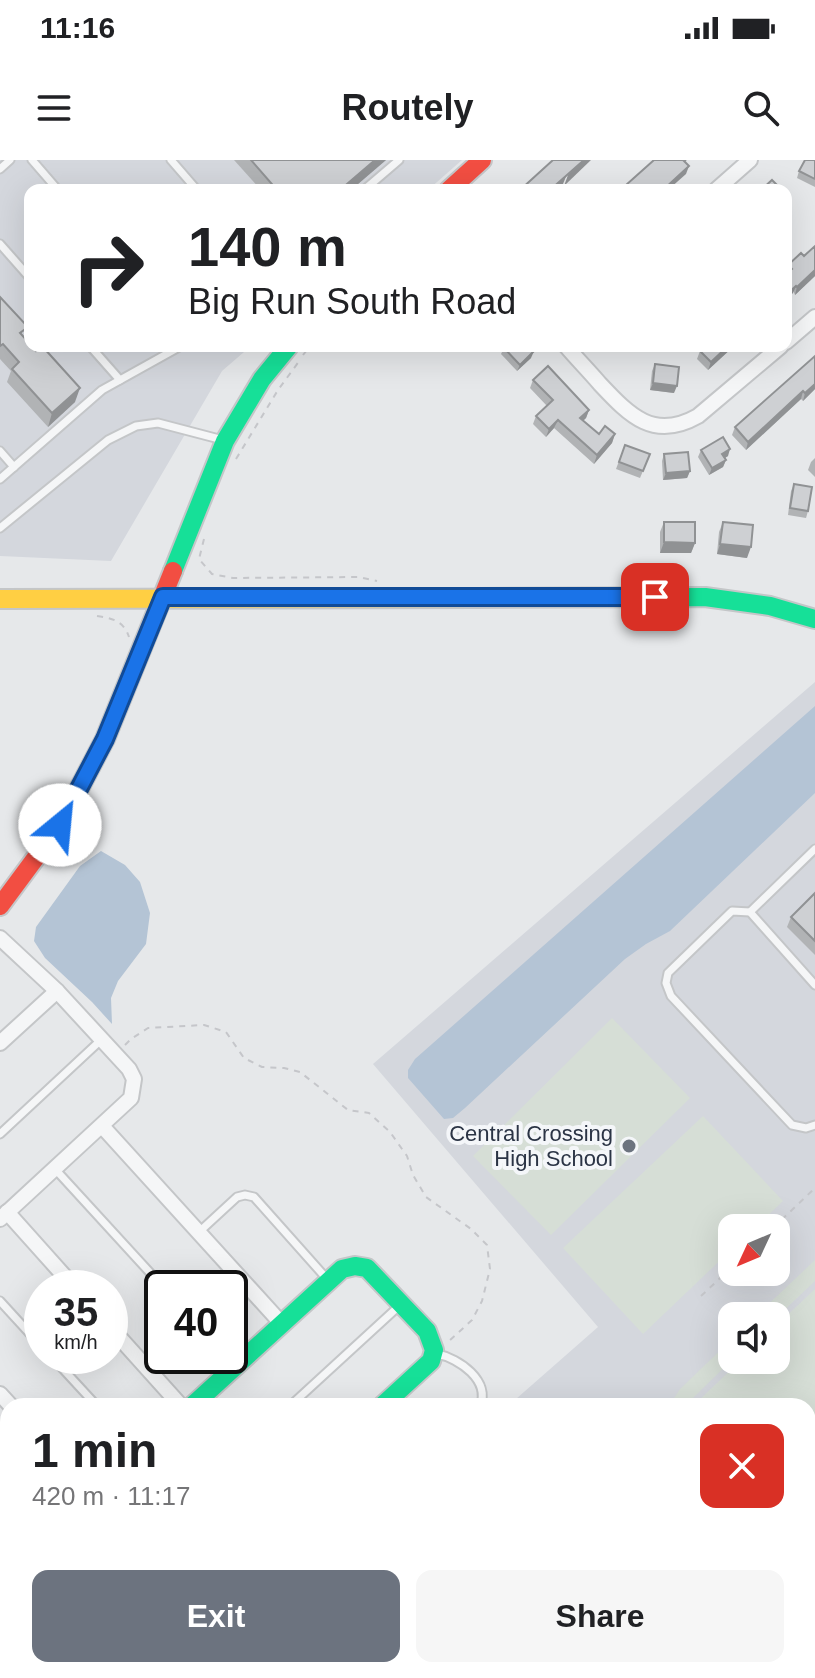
<!DOCTYPE html>
<html lang="en">
<head>
<meta charset="utf-8">
<style>
	:root { --surface:#fff; --page:#f6f6f6; --text:#202124; --muted:#757577; --accent:#6c737f }
	body { margin:0; font-family:Arial,sans-serif; background:var(--page); color:var(--text); height:100vh; display:flex; flex-direction:column; font-size:30px; white-space:nowrap }
	* { box-sizing:border-box; margin:0 }
	p { font-size:26px; color:var(--muted) }
	.icon { flex:none; width:44px; height:44px; fill:none; stroke:currentColor; stroke-width:2; stroke-linecap:round; stroke-linejoin:round }
	.map { position:relative; flex:1; overflow:hidden }
	.sheet { position:absolute; left:0px; top:1238px; width:816px; height:280px; display:flex; flex-direction:column; background:var(--surface); border-radius:24px 24px 0 0; box-shadow:0 8px 32px #0002 }
	.sheet>* { flex:none }
	.banner { position:absolute; left:24px; top:24px; width:768px; height:168px; border-radius:16px; box-shadow:0 8px 32px #0002; background:#fff; color:var(--text); overflow:hidden }
	.needle { width:52px; rotate:226deg }
	.fabs { position:absolute; left:718px; top:1054px; display:grid; gap:16px }
	.fabs a { display:grid; place-items:center; width:72px; height:72px; border-radius:16px; background:var(--surface); box-shadow:0 8px 32px #0002; font-size:40px }
	.speed { position:absolute; left:24px; top:1110px; display:flex; gap:16px; font-size:40px; font-weight:700; text-align:center }
	.speed>* { display:grid; place-content:center; width:104px; height:104px; border-radius:50%; background:var(--surface); box-shadow:0 8px 32px #0002; line-height:1 }
	.speed small { font-size:20px; font-weight:400 }
	.speed .limit { border:4px solid #111; border-radius:12px; background:#fff; color:#111 }
	.pin { position:absolute; display:grid; place-items:center; width:68px; height:68px; color:#fff; margin:-34px; border-radius:16px; box-shadow:0 4px 12px #0006 }
	.me { position:absolute; width:88px; margin:-44px; rotate:28deg; stroke-linejoin:round; filter:drop-shadow(0 0 6px #0008) }
	.turn { display:flex; align-items:center; gap:28px; height:168px; padding:0 32px; font-size:36px }
	.turn .icon { width:104px; height:104px; stroke-width:2.5 }
	.turn b { display:block; font-size:56px; line-height:68px }
	.round { display:grid; place-items:center; flex:none; width:84px; height:84px; border-radius:16px; background:var(--page) }
	.head { display:flex; align-items:center; justify-content:space-between; height:136px; padding:0 32px }
	h1 { font-size:48px; font-weight:800; line-height:60px }
	.primary-button { display:flex; gap:16px; margin-top:auto; padding:16px 32px }
	.primary-button a { flex:1; height:92px; border-radius:16px; background:var(--accent); color:#fff; font-size:32px; font-weight:800; line-height:92px; text-align:center }
	.primary-button a+a { background:var(--page); color:var(--text) }
	.status { display:flex; justify-content:space-between; align-items:center; height:56px; padding:0 40px; background:var(--surface); direction:ltr }
	.status svg { height:22px; fill:currentColor }
	header { display:flex; justify-content:space-between; align-items:center; height:104px; padding:0 32px; background:var(--surface); font-size:36px; font-weight:800 }
	.map>svg:first-child { display:block }
	.built { fill:#d4d7dd; fill-rule:evenodd }
	.green { fill:#d6ded6 }
	.water { fill:#b4c4d5 }
	.lines { fill:none; stroke-linecap:round; stroke-linejoin:round }
	.lane-casing { stroke:#c4c6c8; stroke-width:11 }
	.street-casing { stroke:#c4c6c8; stroke-width:18 }
	.fast-casing { stroke:#c4c6c8; stroke-width:22 }
	.slow-casing { stroke:#c4c6c8; stroke-width:22 }
	.jam-casing { stroke:#c4c6c8; stroke-width:22 }
	.path { stroke:#c5c6ca; stroke-width:2; stroke-dasharray:6 6; stroke-linecap:butt }
	.lane { stroke:#f5f6f7; stroke-width:7 }
	.street { stroke:#f5f6f7; stroke-width:14 }
	.fast { stroke:#16e098; stroke-width:18 }
	.slow { stroke:#ffcf43; stroke-width:18 }
	.jam { stroke:#f24e42; stroke-width:18 }
	.wall { fill:#b1b3b5 }
	.shaded-wall { fill:#909294 }
	.building { fill:#ced0d3; stroke:#909294; stroke-width:2 }
	.route-casing { stroke:#114b97; stroke-width:20 }
	.route { stroke:#1a73e8; stroke-width:14 }
	.poi-dot { fill:#6c737f; stroke:#f4f6f9; stroke-width:3 }
	.labels { text-anchor:middle; dominant-baseline:central; stroke-width:8; stroke-linejoin:round; paint-order:stroke }
	.poi-label { font-size:22px; fill:#2b3445; stroke:#f4f6f9; text-anchor:end }
</style>
</head>
<body>
<div class="status"><b>11:16</b><svg viewBox="0 0 49 12"><path d="M0 12V9h3v3zM5 12V6h3v6zM10 12V3h3v9zM15 12V0h3v12zM26 1h20v11H26zM47 4h2v5h-2z"/></svg></div>
<header><svg class="icon" aria-label="menu" viewBox="0 0 24 24"><path d="M4 6h16M4 12h16M4 18h16"/></svg>Routely<svg class="icon" aria-label="search" viewBox="0 0 24 24"><circle cx="10" cy="10" r="6"/><path d="M15 15l6 6"/></svg></header>
<div class="map">
<svg width="815" height="1518" viewBox="0 0 815 1518">
	<rect width="100%" height="100%" fill="#e6e8ea"/>
	<!-- built -->
	<g class="built">
		<path d="M0,0H462L428,30H30V186H251L222,211L111,401L0,396Z"/>
		<path d="M815,522V1518H518L510,1510H808V1246H508L598,1167L373,904ZM732,1068H776V1112H732ZM732,1156H776V1200H732Z"/>
	</g>
	<!-- green -->
	<g class="green">
		<path d="M612,858L690,938L551,1075L473,996Z"/>
		<path d="M703,956L783,1041L755,1068H732V1089L643,1174L563,1088Z"/>
		<path d="M815,1100V1121L776,1158V1156H756Z"/>
		<path d="M815,1129V1269L808,1276V1246H693L741,1200H776V1166Z"/>
		<path d="M732,1179V1200L694,1237L687,1246H669L680,1229Z"/>
		<path d="M596,1510H790L795,1518H591Z"/>
	</g>
	<!-- water -->
	<g class="water">
		<path d="M815,546V633L670,771L646,784L625,799L465,948L453,958L444,959L408,918V910L415,899Z"/>
		<path d="M101,691L125,705L140,722L150,753L146,784L118,821L111,838L112,864L92,842L45,798L34,781L36,767L80,706Z"/>
	</g>
	<g class="lines">
		<!-- lane casing -->
		<g class="lane-casing">
			<g id="lane">
				<path d="M32,0L58,30"/>
				<path d="M171,0L197,30"/>
				<path d="M0,9L10,0"/>
				<path d="M364,30L399,0"/>
				<path d="M0,84L30,118"/>
				<path d="M90,186L120,220"/>
				<path d="M0,291L14,307"/>
				<path d="M0,319L102,230L181,186"/>
				<path d="M0,368L108,280L136,266L158,263L223,280"/>
				<path d="M750,752L815,689"/>
				<path d="M815,825L750,752L732,751L668,813L666,823L671,836L792,965L806,968L815,965"/>
				<path d="M0,974L101,880"/>
				<path d="M55,1009L164,1128"/>
				<path d="M199,1072L237,1037L245,1035L254,1037L327,1119"/>
				<path d="M0,1141L42,1187"/>
				<path d="M437,1194C459,1198 491,1221 480,1246"/>
				<path d="M51,1196L97,1246"/>
				<path d="M290,1246L399,1146"/>
				<path d="M0,1333L8,1342"/>
				<path d="M808,1368L815,1362"/>
				<path d="M164,1510L168,1515L177,1518"/>
				<path d="M179,1518L191,1510"/>
			</g>
		</g>
		<!-- street casing -->
		<g class="street-casing">
			<g id="street">
				<path d="M716,30L750,0"/>
				<path d="M786,182L815,157"/>
				<path d="M566,186C577,199 589,211 600,224C630,256 654,281 698,256L781,186"/>
				<path d="M0,778L57,831L129,909L134,919L131,938L0,1059"/>
				<path d="M0,883L57,831"/>
				<path d="M102,966L282,1164"/>
				<path d="M7,1052L75,1128"/>
				<path d="M110,1167L181,1246"/>
				<path d="M0,1234L11,1246"/>
				<path d="M398,1510L405,1518"/>
				<path d="M327,1518L336,1510"/>
			</g>
		</g>
		<!-- fast casing -->
		<g class="fast-casing">
			<g id="fast">
				<path d="M173,411L225,281L262,219L289,186"/>
				<path d="M476,438L705,437L770,446L815,459"/>
				<path d="M192,1246L342,1109L355,1106L367,1108L427,1171L434,1190L431,1201L382,1246"/>
			</g>
		</g>
		<!-- slow casing -->
		<g class="slow-casing">
			<path id="slow" d="M0,439L476,438"/>
		</g>
		<!-- jam casing -->
		<g class="jam-casing">
			<g id="jam">
				<path d="M449,30L482,0"/>
				<path d="M0,746L60,665L105,579L173,411"/>
			</g>
		</g>
		<!-- path -->
		<g class="path">
			<path d="M303,195L310,186"/>
			<path d="M236,299L278,230L300,200"/>
			<path d="M204,379L199,399L212,414L233,418L358,417L377,421"/>
			<path d="M97,456C112,458 124,461 129,477"/>
			<path d="M125,885L131,879L148,868L204,865L226,872L244,898L262,907L284,908L300,912L348,950L369,953L390,972L407,996L413,1015L426,1037L471,1069L487,1085L490,1109L482,1141L472,1160L448,1182"/>
			<path d="M773,1068L815,1028"/>
			<path d="M701,1136L732,1107"/>
		</g>
		<!-- lane -->
		<use href="#lane" class="lane"/>
		<!-- street -->
		<use href="#street" class="street"/>
		<!-- fast -->
		<use href="#fast" class="fast"/>
		<!-- slow -->
		<use href="#slow" class="slow"/>
		<!-- jam -->
		<use href="#jam" class="jam"/>
	</g>
	<!-- wall -->
	<g class="wall">
		<path d="M234,0H386L351,30H261Z"/>
		<path d="M815,0V27L797,18L799,11Z"/>
		<path d="M815,86V116L795,135L786,113L788,105L804,96Z"/>
		<path d="M0,137L24,177L75,242L48,267L7,222L11,211L0,199Z"/>
		<path d="M705,186H734L708,210L697,199L700,191Z"/>
		<path d="M504,188L531,198L517,211L501,194Z"/>
		<path d="M815,196V229L803,241L801,239L746,290L732,275L735,267Z"/>
		<path d="M655,204L674,233L650,230L652,211Z"/>
		<path d="M533,220L589,250L586,258L583,261L599,274H615L612,283L594,304L554,268L546,277L533,264L536,256L547,246L530,228Z"/>
		<path d="M625,285L650,294L640,318L616,309Z"/>
		<path d="M701,290L728,296L725,298L726,300L723,307L709,315L698,297Z"/>
		<path d="M664,294L690,311L687,318L663,320L662,301Z"/>
		<path d="M815,298V317L808,310L811,302Z"/>
		<path d="M794,324L808,351L806,358L788,355L791,331Z"/>
		<path d="M664,362L695,383L691,393H660V372Z"/>
		<path d="M723,362L747,398L717,394L719,372Z"/>
		<path d="M815,733V795L787,767L791,757Z"/>
	</g>
	<!-- shaded-wall -->
	<g class="shaded-wall">
		<path d="M375,0H386L351,30H340Z"/>
		<path d="M584,0H591L564,26L568,15Z"/>
		<path d="M689,6L686,14L668,30H663Z"/>
		<path d="M567,14L563,24L557,30H550Z"/>
		<path d="M815,110V116L795,135L797,127Z"/>
		<path d="M796,126L793,133L786,140V135Z"/>
		<path d="M728,186H734L708,210L711,202Z"/>
		<path d="M534,191L531,198L517,211L520,205Z"/>
		<path d="M653,223L677,226L674,233L650,230Z"/>
		<path d="M815,224V229L803,241L805,233Z"/>
		<path d="M80,228L75,242L48,267L52,253Z"/>
		<path d="M803,231L801,239L746,290L748,282Z"/>
		<path d="M589,250L586,258L577,266L580,258Z"/>
		<path d="M558,260L554,268L546,277L549,269Z"/>
		<path d="M615,274L612,283L594,304L597,295Z"/>
		<path d="M730,289L728,296L720,301L722,294Z"/>
		<path d="M726,300L723,307L709,315L712,308Z"/>
		<path d="M690,311L687,318L663,320L666,313Z"/>
		<path d="M664,382L695,383L691,393H660Z"/>
		<path d="M720,384L751,387L747,398L717,394Z"/>
	</g>
	<!-- building -->
	<g class="building">
		<path d="M251,0H375L340,30H277Z"/>
		<path d="M553,0H584L550,30H520Z"/>
		<path d="M654,0H686L684,1L689,6L663,30H631L626,25Z"/>
		<path d="M805,0H815V19L799,11Z"/>
		<path d="M772,20L782,30H761Z"/>
		<path d="M815,86V110L797,127L796,126L786,135V114L792,109L788,105L801,93L804,96Z"/>
		<path d="M0,137L28,167L20,173L30,184V186H32L36,191L42,186L80,228L52,253L12,209L19,202L3,184L0,186Z"/>
		<path d="M505,186H529L534,191L520,205L504,188Z"/>
		<path d="M705,186H728L711,202L700,191Z"/>
		<path d="M815,196V224L805,233L803,231L748,282L735,267Z"/>
		<path d="M655,204L679,207L677,226L653,223Z"/>
		<path d="M548,206L589,250L580,258L599,274L605,266L615,274L597,295L558,260L549,269L536,256L553,240L533,220Z"/>
		<path d="M723,277L730,289L722,294L726,300L712,308L701,290Z"/>
		<path d="M625,285L650,294L643,311L619,302Z"/>
		<path d="M688,292L690,311L666,313L664,294Z"/>
		<path d="M794,324L812,327L808,351L790,348Z"/>
		<path d="M664,362H695V383L664,382Z"/>
		<path d="M723,362L753,365L751,387L720,384Z"/>
		<path d="M815,733V781L791,757Z"/>
	</g>
	<g class="lines">
		<!-- route casing -->
		<g class="route-casing">
			<path id="route" d="M60,665L105,579L163,437H655"/>
		</g>
		<!-- route -->
		<use href="#route" class="route"/>
	</g>
	<!-- markers -->
	<circle class="poi-dot" cx="629" cy="986" r="8"/>
	<g class="labels">
		<!-- poi labels -->
		<g class="poi-label">
			<text x="613" y="973">Central Crossing<tspan x="613" dy="25">High School</tspan></text>
		</g>
	</g>
</svg>
<div class="fabs">
<a><svg class="needle" viewBox="-14 -14 28 28"><path d="M0-13l5 13h-10z" fill="#e53935"/><path d="M0 13l5-13h-10z" fill="#757577"/></svg></a>
<a><svg class="icon" aria-label="sound" viewBox="0 0 24 24"><path d="M4 9h4l5-4v14l-5-4H4zM17 9q2 3 0 6"/></svg></a>
</div>
<div class="speed"><div>35<small>km/h</small></div><div class="limit">40</div></div>
<div class="pin" style="left:655px;top:437px;background:#d93025"><svg class="icon" aria-label="arrive" viewBox="0 0 24 24"><path d="M6 21V4h12l-3 4 3 4H6"/></svg></div>
<svg class="me" style="left:60px;top:665px" viewBox="-20 -20 40 40"><circle r="19" fill="#fff"/><path d="M0-13L10 11 0 6-10 11z" fill="#1a73e8"/></svg>
<div class="banner">
<div class="turn"><svg class="icon" aria-label="right" viewBox="0 0 24 24"><path d="M7 20v-9h11M14 6l5 5-5 5"/></svg><div><b>140 m</b>Big Run South Road</div></div>
</div>
<section class="sheet">
<div class="head"><div><h1>1 min</h1><p>420 m · 11:17</p></div><a class="round" style="background:#d93025;color:#fff"><svg class="icon" aria-label="close" viewBox="0 0 24 24"><path d="M6 6l12 12M18 6L6 18"/></svg></a></div>
<div class="primary-button"><a>Exit</a><a>Share</a></div>
</section>
</div>
</body>
</html>
